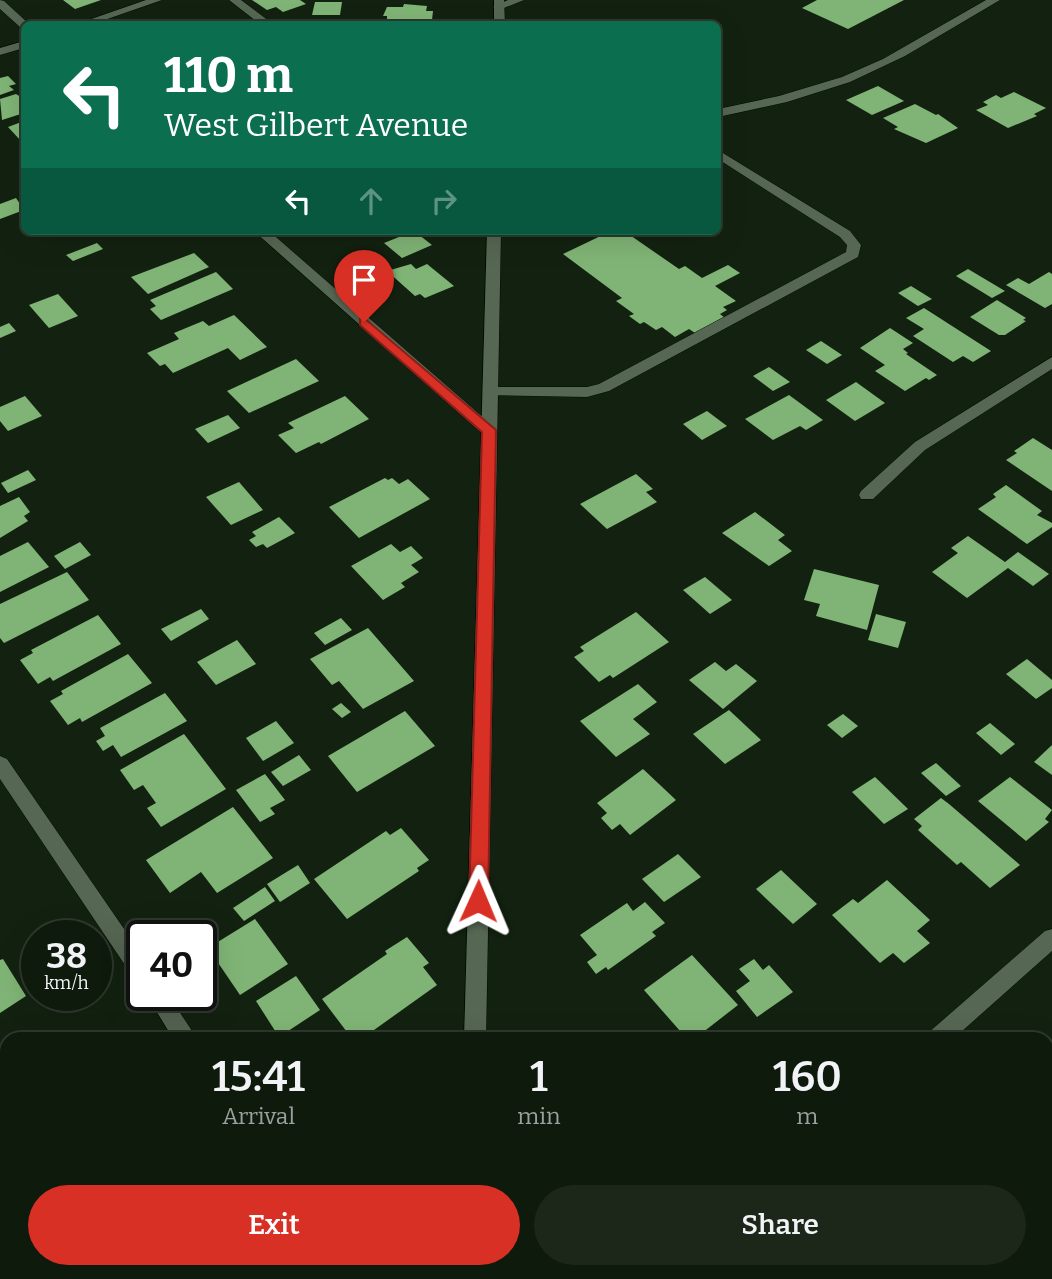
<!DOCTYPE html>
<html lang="en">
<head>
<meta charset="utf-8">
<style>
	:root { --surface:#0e1a0c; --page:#1c271a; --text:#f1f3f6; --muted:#9ba19d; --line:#2e382d; --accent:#d93025 }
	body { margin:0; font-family:Bitter,serif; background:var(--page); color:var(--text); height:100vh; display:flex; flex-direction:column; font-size:26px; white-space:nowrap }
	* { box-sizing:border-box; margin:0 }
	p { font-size:23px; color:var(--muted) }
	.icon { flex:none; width:38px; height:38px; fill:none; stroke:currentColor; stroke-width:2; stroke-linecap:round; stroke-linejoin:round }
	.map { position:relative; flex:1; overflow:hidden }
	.side { position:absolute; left:0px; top:1032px; width:1054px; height:247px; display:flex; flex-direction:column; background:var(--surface); border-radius:21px 21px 0 0; box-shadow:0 7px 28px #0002,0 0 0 2px var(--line) }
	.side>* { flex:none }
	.top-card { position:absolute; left:21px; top:21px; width:700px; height:214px; border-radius:10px; box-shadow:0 7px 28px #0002,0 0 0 2px var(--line); background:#0b6e4f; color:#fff; overflow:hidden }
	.speed { position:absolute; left:21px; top:920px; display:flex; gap:14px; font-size:35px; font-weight:700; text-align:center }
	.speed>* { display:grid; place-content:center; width:91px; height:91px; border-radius:50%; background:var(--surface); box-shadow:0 7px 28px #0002,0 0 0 2px var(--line); line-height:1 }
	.speed small { font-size:18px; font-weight:400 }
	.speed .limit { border:4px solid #111; border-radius:10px; background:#fff; color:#111 }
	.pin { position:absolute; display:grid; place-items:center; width:60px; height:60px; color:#fff; margin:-72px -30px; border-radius:50% 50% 50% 0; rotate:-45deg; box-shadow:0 0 7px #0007 }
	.pin .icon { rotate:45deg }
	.me { position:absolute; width:77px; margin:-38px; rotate:1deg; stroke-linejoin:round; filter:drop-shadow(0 0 5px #0008) }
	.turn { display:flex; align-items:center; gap:24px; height:147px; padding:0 28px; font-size:32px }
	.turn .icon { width:91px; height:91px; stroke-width:2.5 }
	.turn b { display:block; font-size:49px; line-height:60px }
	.lanes { display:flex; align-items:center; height:66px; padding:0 28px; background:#0003; justify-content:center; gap:35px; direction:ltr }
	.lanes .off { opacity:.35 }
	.eta { display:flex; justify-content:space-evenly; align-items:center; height:119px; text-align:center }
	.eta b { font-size:42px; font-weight:600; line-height:49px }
	.cta { display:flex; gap:14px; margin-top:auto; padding:14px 28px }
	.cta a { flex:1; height:80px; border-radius:42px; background:var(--accent); color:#fff; font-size:28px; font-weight:600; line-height:80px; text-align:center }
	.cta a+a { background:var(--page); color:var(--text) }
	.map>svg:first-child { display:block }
	.building { fill:#80b476 }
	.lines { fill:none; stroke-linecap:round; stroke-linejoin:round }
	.service-casing { stroke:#010b01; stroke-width:1 }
	.minor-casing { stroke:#010b01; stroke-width:1 }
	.tertiary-casing { stroke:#010b01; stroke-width:1 }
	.service { fill:#566753; fill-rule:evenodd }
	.minor { fill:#566753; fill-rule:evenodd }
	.tertiary { fill:#566753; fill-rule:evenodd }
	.route { fill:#d93025; stroke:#8d1f18; stroke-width:2 }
</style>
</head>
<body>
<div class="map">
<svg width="1052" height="1279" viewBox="0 0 1052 1279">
	<rect width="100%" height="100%" fill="#132210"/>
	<!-- building -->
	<g class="building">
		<path d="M63,0H101L75,9Z"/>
		<path d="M252,0H300L306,4L283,12L276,7L267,10Z"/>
		<path d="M817,0H904L848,29L802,8Z"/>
		<path d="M315,2H342L340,15H312Z"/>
		<path d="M404,4L427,6L426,11H433L432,20H387V16H383L387,7H403Z"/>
		<path d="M8,76L16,84L9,86L14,90L0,95V78Z"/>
		<path d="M878,86L904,101L872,115L846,100Z"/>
		<path d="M1014,92L1046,108L1034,114L1037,116L1008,128L976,110L988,105L983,102L996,95L1001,98Z"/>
		<path d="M16,94L24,99V113L2,120L0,99Z"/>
		<path d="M915,104L936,115L938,114L958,128L926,143L894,129L898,127L883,118Z"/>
		<path d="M24,121V141L22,142L8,127Z"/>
		<path d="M16,198L24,210L0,219V204Z"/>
		<path d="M414,231L432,245L402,258L384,243Z"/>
		<path d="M611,231H624L679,269L685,266L702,278L728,265L740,273L715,286L736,301L723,307L727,310L720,314L725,318L695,333L689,329L675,337L662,327L656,330L644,322L640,324L629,316L634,314L616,301L622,298L563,254Z"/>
		<path d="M97,243L103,249L73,261L66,255Z"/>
		<path d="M194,253L209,267L148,294L131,277Z"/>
		<path d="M411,264L416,269L427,264L454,286L425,298L420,294L415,296L387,271Z"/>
		<path d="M968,269L1005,291L992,298L956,276Z"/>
		<path d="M216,272L233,289L161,320L150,309L156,306L150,300Z"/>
		<path d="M1049,272L1052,274V304L1045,308L1006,285L1018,278L1029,284Z"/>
		<path d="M911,286L932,299L918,306L898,293Z"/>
		<path d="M58,294L78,316L49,328L29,305Z"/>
		<path d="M997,300L1026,318L1023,320L1026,321L1005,335H999L970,317Z"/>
		<path d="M924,308L991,351L973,362L963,356L953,362L913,336L924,329L906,318Z"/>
		<path d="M234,315L267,347L240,360L228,348L173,373L165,364L160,366L147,353L179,339L174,333L203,321L209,326Z"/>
		<path d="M9,323L16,331L0,338V327Z"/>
		<path d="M890,328L913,343L903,349L908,353L906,354L937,375L929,380L926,378L905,391L875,371L885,365L860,348Z"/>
		<path d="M821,341L842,355L827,364L806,350Z"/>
		<path d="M296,359L319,381L249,413L227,391Z"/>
		<path d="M769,367L790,382L773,391L753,376Z"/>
		<path d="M856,382L885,403L855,421L826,400Z"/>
		<path d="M789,395L823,420L806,430L800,426L773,440L745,419Z"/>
		<path d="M25,396L42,416L8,431L0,421V407Z"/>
		<path d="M345,396L369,419L321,444L319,442L296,453L278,435L294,428L288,423Z"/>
		<path d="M707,411L727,426L702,440L683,424Z"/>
		<path d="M228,415L240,428L208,443L195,429Z"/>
		<path d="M1033,438L1052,450V491L1006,460L1017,453L1014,451Z"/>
		<path d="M28,470L36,480L8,493L1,483Z"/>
		<path d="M636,474L653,489L646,492L657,502L607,529L580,504Z"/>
		<path d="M385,478L388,480L392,478L399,484L408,479L430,499L359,538L329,507Z"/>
		<path d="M239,482L263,510L231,525L206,497Z"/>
		<path d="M1006,485L1042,511L1037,515L1052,523V527L1027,544L978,509L996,497L993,494Z"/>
		<path d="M19,497L30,512L24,516L28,521L0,538V506Z"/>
		<path d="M755,512L785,535L778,540L792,551L769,566L722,533Z"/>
		<path d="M279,517L295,533L267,548L263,544L256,547L249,540L256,536L252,532Z"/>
		<path d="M968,536L1005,562L1018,552L1049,574L1033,586L1008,568L967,598L932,572L958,553L951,548Z"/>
		<path d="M28,542L49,567L0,592V556Z"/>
		<path d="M80,542L91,555L65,569L54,556Z"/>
		<path d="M391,544L400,552L411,546L423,558L411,565L419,572L401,583L405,587L383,600L351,566Z"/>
		<path d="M814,569L879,585L867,630L816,616L820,604L804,600Z"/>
		<path d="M67,572L89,600L4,643L0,638V604Z"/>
		<path d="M705,577L732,600L710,614L683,590Z"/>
		<path d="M201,609L209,619L171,641L161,629Z"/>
		<path d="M636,612L669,642L613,678L610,675L599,682L574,657L584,651L580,647Z"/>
		<path d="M876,614L906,622L898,648L868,640Z"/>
		<path d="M98,615L121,644L53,681L50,677L38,684L20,660L33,653L31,650Z"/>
		<path d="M341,618L352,630L325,645L314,633Z"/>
		<path d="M368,628L414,681L363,709L339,681L332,685L310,659Z"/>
		<path d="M237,640L256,664L216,685L197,662Z"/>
		<path d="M128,654L152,683L82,722L80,718L68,725L50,701L63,694L61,691Z"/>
		<path d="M1027,659L1052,680V688L1036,699L1006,674Z"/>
		<path d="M715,662L726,671L736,664L757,681L723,709L689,680Z"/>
		<path d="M638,684L657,702L633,719L650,734L616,757L580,721Z"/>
		<path d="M165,693L187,721L121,757L113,745L103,751L96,741L105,736L100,728Z"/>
		<path d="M341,703L351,712L342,718L332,709Z"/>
		<path d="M729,710L761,740L725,764L693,734Z"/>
		<path d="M405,711L435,746L357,792L328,756Z"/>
		<path d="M843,714L858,726L842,738L827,725Z"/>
		<path d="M276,721L294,743L263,761L246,738Z"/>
		<path d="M990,723L1015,744L1001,755L976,733Z"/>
		<path d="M184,734L226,789L161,827L147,808L156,803L143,785L134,790L120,770Z"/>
		<path d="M1052,745V775L1034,762Z"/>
		<path d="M299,755L311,770L283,786L271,772Z"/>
		<path d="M936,763L961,786L946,796L921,773Z"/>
		<path d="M643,769L676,800L630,835L620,824L612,830L601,818L607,813L597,803Z"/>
		<path d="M265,774L285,800L270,808L275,814L260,822L236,790Z"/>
		<path d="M875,777L908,809L884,824L852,792Z"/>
		<path d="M1010,777L1052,810L1045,819L1049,822L1026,841L978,801Z"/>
		<path d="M941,798L949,804L1020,865L990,888L961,862L957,865L918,830L922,826L914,819Z"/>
		<path d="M233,807L273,858L217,893L201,872L170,893L146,860Z"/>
		<path d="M401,828L429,860L417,868L419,871L347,919L314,879L386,831L390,835Z"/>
		<path d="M678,854L701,877L664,902L642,879Z"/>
		<path d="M298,865L310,883L280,902L267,884Z"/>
		<path d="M781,870L817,904L793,924L756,889Z"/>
		<path d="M887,880L930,920L917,931L930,943L904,963L893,953L880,963L832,915L853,899L858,903Z"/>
		<path d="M265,887L275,901L244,921L233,908Z"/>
		<path d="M645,902L665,923L652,932L656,936L608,970L606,967L596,974L587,962L597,955L580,935L627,903L633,911Z"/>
		<path d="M255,919L288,964L240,995L208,948Z"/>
		<path d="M407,937L429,963L423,967L437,985L360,1040H353L322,999L387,954L385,951Z"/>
		<path d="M692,955L738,1005L693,1040H688L644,990Z"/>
		<path d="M3,959L26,996L0,1013V960Z"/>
		<path d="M754,959L763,970L769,965L793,992L757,1017L736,991L750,981L739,969Z"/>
		<path d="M296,976L320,1010L279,1037L256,1001Z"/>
		<path d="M1048,1049L1052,1052V1131L1046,1125Z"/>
		<path d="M7,1059V1121L0,1126V1063Z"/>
		<path d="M1046,1163L1052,1168V1229L1046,1234Z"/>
		<path d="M7,1172V1202L0,1189V1177Z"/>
		<path d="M64,1272H147L137,1279H68Z"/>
		<path d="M960,1272H1031L1027,1276L1030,1279H966Z"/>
	</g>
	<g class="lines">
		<!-- service casing -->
		<g class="service-casing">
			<g id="service">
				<path d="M229,0H241L273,24H260Z"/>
				<path d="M718,150L850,231L861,245L858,257L609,391L587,397L485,395L483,392L485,389L490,387H587L599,384L846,252L847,245L840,237L718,159Z"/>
			</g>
		</g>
		<!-- minor casing -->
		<g class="minor-casing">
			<g id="minor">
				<path d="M0,0L4,1L29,24H24V28L20,27L0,9Z"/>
				<path d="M146,0H162L93,24H77Z"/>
				<path d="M508,0H524L499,10L493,7Z"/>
				<path d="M986,0H1000L905,56L850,82L787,102L718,117V109L779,96L842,77L883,59Z"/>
				<path d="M24,41V48L0,55V48Z"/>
				<path d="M254,231H269L494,427L497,431L494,435H484Z"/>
				<path d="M1052,357V369L925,450L873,499H861L859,495L861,491L915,442Z"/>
				<path d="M0,756L7,759L142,955V982L135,980L0,779Z"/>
				<path d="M1052,929V951L952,1040H925L928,1033L1045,931Z"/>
				<path d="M147,996H169L198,1040H174Z"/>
				<path d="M333,1272H359L362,1279H336Z"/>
				<path d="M653,1272H682L679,1279H650Z"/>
			</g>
		</g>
		<!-- tertiary casing -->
		<g class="tertiary-casing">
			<g id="tertiary">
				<path d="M494,0H504L505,24H494Z"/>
				<path d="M487,231H501L486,1040H464Z"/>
				<rect x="458" y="1272" width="24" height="7"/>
			</g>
		</g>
		<!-- service -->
		<use href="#service" class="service"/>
		<!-- minor -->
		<use href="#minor" class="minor"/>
		<!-- tertiary -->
		<use href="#tertiary" class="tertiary"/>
	</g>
	<!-- route -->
	<path class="route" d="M364,318L496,430L488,901L485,907L478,909L472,907L469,901L482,432L360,325V319Z"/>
</svg>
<div class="speed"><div>38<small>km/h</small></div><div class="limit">40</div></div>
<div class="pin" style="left:364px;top:322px;background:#d93025"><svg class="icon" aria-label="arrive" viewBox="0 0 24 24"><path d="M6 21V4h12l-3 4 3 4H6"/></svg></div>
<svg class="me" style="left:478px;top:901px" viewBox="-20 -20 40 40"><path d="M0-17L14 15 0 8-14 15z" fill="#d93025" stroke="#fff" stroke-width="4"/></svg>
<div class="top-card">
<div class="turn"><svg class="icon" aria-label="left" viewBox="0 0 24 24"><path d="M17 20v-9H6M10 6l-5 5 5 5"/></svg><div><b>110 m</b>West Gilbert Avenue</div></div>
<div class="lanes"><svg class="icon" aria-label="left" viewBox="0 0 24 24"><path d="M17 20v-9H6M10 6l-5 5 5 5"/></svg><svg class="icon off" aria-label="ahead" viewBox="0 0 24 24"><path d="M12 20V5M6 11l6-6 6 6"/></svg><svg class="icon off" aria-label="right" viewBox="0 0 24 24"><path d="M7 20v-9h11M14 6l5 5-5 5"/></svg></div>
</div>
<section class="side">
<div class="eta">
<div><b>15:41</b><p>Arrival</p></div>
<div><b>1</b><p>min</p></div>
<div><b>160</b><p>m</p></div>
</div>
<div class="cta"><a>Exit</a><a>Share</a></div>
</section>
</div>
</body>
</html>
